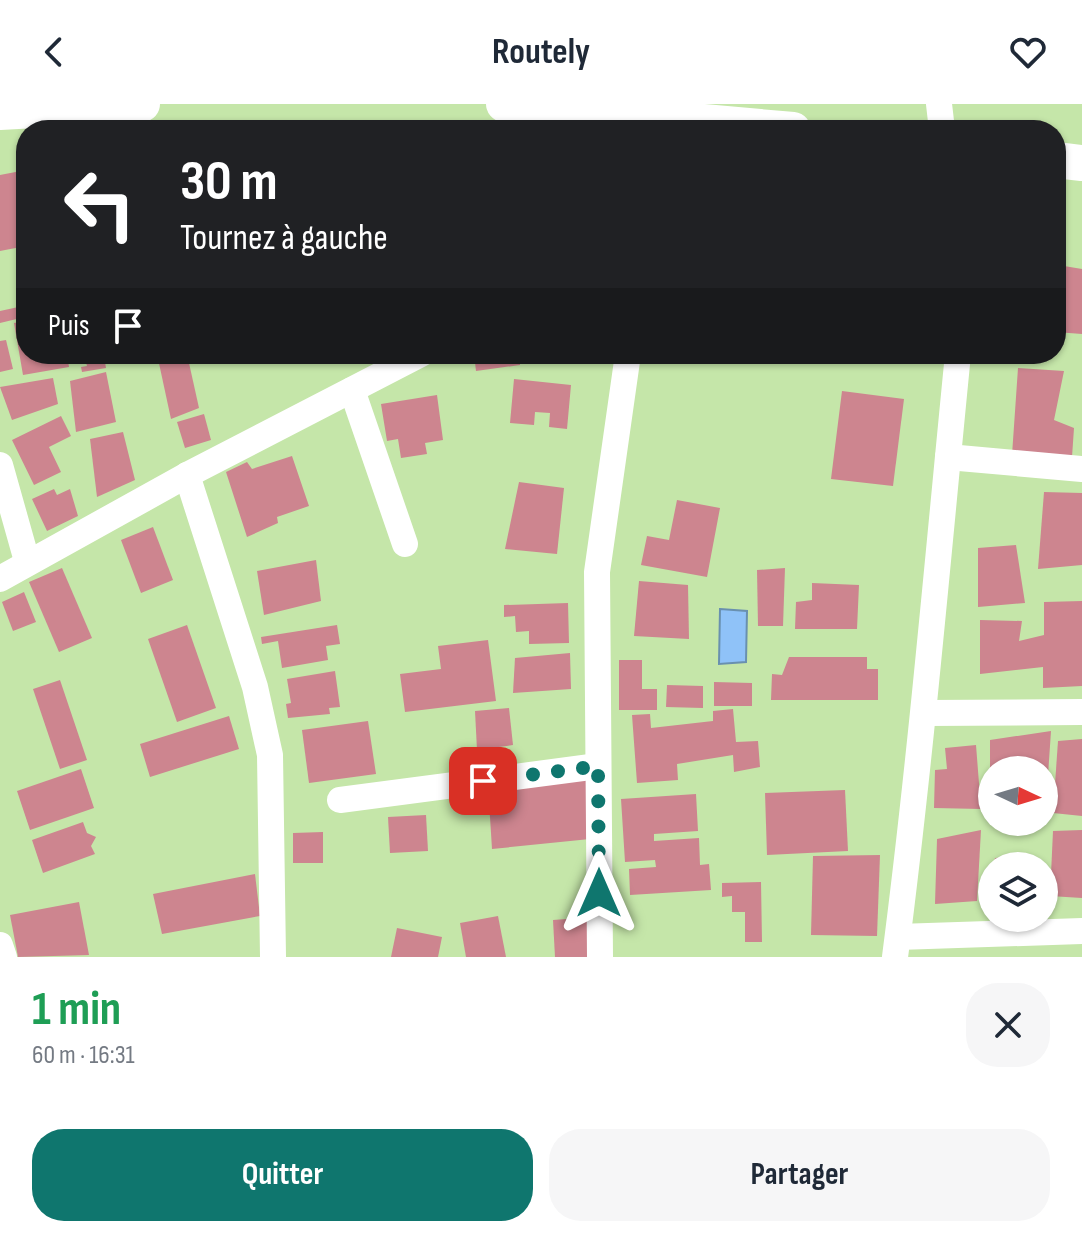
<!DOCTYPE html>
<html lang="fr">
<head>
<meta charset="utf-8">
<style>
	:root { --surface:#fff; --page:#f6f6f7; --text:#1f2937; --muted:#747a83; --accent:#0f766e }
	body { margin:0; font-family:"Sofia Sans Condensed",sans-serif; background:var(--page); color:var(--text); height:100vh; display:flex; flex-direction:column; font-size:30px; white-space:nowrap }
	* { box-sizing:border-box; margin:0 }
	p { font-size:26px; color:var(--muted) }
	.icon { flex:none; width:44px; height:44px; fill:none; stroke:currentColor; stroke-width:2; stroke-linecap:round; stroke-linejoin:round }
	.map { position:relative; height:853px; overflow:hidden }
	.sheet { display:flex; flex-direction:column; background:var(--surface); flex:1 }
	.sheet>* { flex:none }
	.guide { position:absolute; left:16px; top:16px; width:1050px; height:244px; border-radius:32px; box-shadow:0 2px 6px #0004; background:#202124; color:#fff; overflow:hidden }
	.needle { width:52px; rotate:94deg }
	.fabs { position:absolute; left:978px; top:652px; display:grid; gap:16px }
	.fabs a { display:grid; place-items:center; width:80px; height:80px; border-radius:50%; background:var(--surface); box-shadow:0 2px 6px #0004; font-size:40px }
	.pin { position:absolute; display:grid; place-items:center; width:68px; height:68px; color:#fff; margin:-34px; border-radius:16px; box-shadow:0 4px 12px #0006 }
	.me { position:absolute; width:88px; margin:-44px; rotate:0deg; stroke-linejoin:round; filter:drop-shadow(0 0 6px #0008) }
	.turn { display:flex; align-items:center; gap:28px; height:168px; padding:0 32px; font-size:36px }
	.turn .icon { width:104px; height:104px; stroke-width:2.5 }
	.turn b { display:block; font-size:56px; line-height:68px }
	.then { display:flex; align-items:center; height:76px; padding:0 32px; background:#0003; gap:16px; font-size:30px }
	.round { display:grid; place-items:center; flex:none; width:84px; height:84px; border-radius:32px; background:var(--page) }
	.headline { display:flex; align-items:center; justify-content:space-between; height:136px; padding:0 32px }
	h1 { font-size:48px; font-weight:700; line-height:60px; color:#1e9e55 }
	.button { display:flex; gap:16px; margin-top:auto; padding:16px 32px }
	.button a { flex:1; height:92px; border-radius:32px; background:var(--accent); color:#fff; font-size:32px; font-weight:700; line-height:92px; text-align:center }
	.button a+a { background:var(--page); color:var(--text) }
	header { display:flex; justify-content:space-between; align-items:center; height:104px; padding:0 32px; background:var(--surface); font-size:36px; font-weight:700 }
	.map>svg:first-child { display:block }
	.water { fill:#8fc2f8; stroke:#6990af; stroke-width:2 }
	.building { fill:#cd858f }
	.lines { fill:none; stroke-linecap:round; stroke-linejoin:round }
	.street { stroke:#fff; stroke-width:26 }
	.secondary { stroke:#fff; stroke-width:36 }
	.route { stroke:#0f766e; stroke-width:14; stroke-dasharray:0 25.2 }
</style>
</head>
<body>
<header><svg class="icon" aria-label="back" viewBox="0 0 24 24"><path d="M15 5l-7 7 7 7"/></svg>Routely<svg class="icon" aria-label="heart" viewBox="0 0 24 24"><path d="M12 20l-8-8c-3-5 5-10 8-4 3-6 11-1 8 4z"/></svg></header>
<div class="map">
<svg width="1082" height="853" viewBox="0 0 1082 853">
	<rect width="100%" height="100%" fill="#c5e6a9"/>
	<!-- water -->
	<path class="water" d="M720,505L747,507L746,558L719,560Z"/>
	<!-- building -->
	<g class="building">
		<path d="M26,66V142L0,147V71Z"/>
		<path d="M1064,162L1082,165V230L1056,228Z"/>
		<path d="M23,202L25,213L0,219V207Z"/>
		<path d="M26,217V250H67L69,263L23,271L14,219Z"/>
		<path d="M6,236L13,265L0,268V237Z"/>
		<path d="M157,250H187L199,304L171,315Z"/>
		<path d="M474,250H520V261L476,267Z"/>
		<path d="M104,252L106,264L82,268L81,263L87,262L85,255Z"/>
		<path d="M1018,264L1064,267L1054,316L1074,324L1072,353L1012,351Z"/>
		<path d="M106,268L116,318L76,328L70,277Z"/>
		<path d="M53,274L58,300L12,316L0,283Z"/>
		<path d="M514,275L571,281L567,325L549,323L550,309L535,308L534,321L510,319Z"/>
		<path d="M842,287L904,295L893,382L831,375Z"/>
		<path d="M437,291L443,336L425,339L427,350L401,354L398,335L387,337L381,300Z"/>
		<path d="M204,310L211,336L185,344L177,318Z"/>
		<path d="M61,312L71,332L49,343L61,368L34,381L12,336Z"/>
		<path d="M123,328L135,376L97,393L90,335Z"/>
		<path d="M292,352L309,402L277,413L278,419L247,433L226,368L247,358L252,365Z"/>
		<path d="M519,378L564,384L557,450L505,445Z"/>
		<path d="M54,385L57,391L70,385L78,412L47,427L32,395Z"/>
		<path d="M1044,388L1082,389V461L1038,465Z"/>
		<path d="M677,396L720,404L707,473L641,461L647,432L669,436Z"/>
		<path d="M153,423L173,476L141,489L121,436Z"/>
		<path d="M1016,441L1025,499L978,503V444Z"/>
		<path d="M316,456L321,497L264,511L257,467Z"/>
		<path d="M62,464L92,534L59,548L29,478Z"/>
		<path d="M785,464L783,522H758L757,466Z"/>
		<path d="M639,477L688,481L689,535L634,532Z"/>
		<path d="M812,479L859,481L857,525H795L796,498L812,496Z"/>
		<path d="M24,488L36,518L13,527L2,498Z"/>
		<path d="M1082,497V582L1043,584V563L980,570V516L1022,517L1019,537L1044,531V498Z"/>
		<path d="M568,499L569,539L529,540V527L516,528L515,512L504,513V501Z"/>
		<path d="M187,521L216,604L177,618L148,535Z"/>
		<path d="M337,521L340,540L326,542L328,556L282,564L278,537L262,540L261,533Z"/>
		<path d="M488,536L496,597L405,608L400,570L441,565L438,542Z"/>
		<path d="M570,549L571,585L513,589L515,554Z"/>
		<path d="M789,553H867V565H878V596H771L772,570L782,571Z"/>
		<path d="M619,556H642V585H657V606H619Z"/>
		<path d="M335,567L340,603L329,604L330,610L288,614L286,600L291,599L287,575Z"/>
		<path d="M60,576L87,656L60,665L33,585Z"/>
		<path d="M714,578L752,579V602H714Z"/>
		<path d="M667,581L703,582V604L666,603Z"/>
		<path d="M509,604L513,641L477,646L475,607Z"/>
		<path d="M733,605L736,638L758,637L760,663L734,668L733,651L677,660L678,676L637,679L632,611L650,610L651,624L713,617V607Z"/>
		<path d="M229,612L239,645L150,673L140,640Z"/>
		<path d="M368,617L376,670L309,679L302,626Z"/>
		<path d="M1051,627L1046,701H1044V666H990V636Z"/>
		<path d="M1082,635V712L1053,709L1058,637Z"/>
		<path d="M976,641L981,705L934,704L935,666L947,665L945,644Z"/>
		<path d="M81,665L94,704L30,726L17,687Z"/>
		<path d="M590,673V735L492,745L488,682Z"/>
		<path d="M845,686L848,747L767,751L765,689Z"/>
		<path d="M696,690L698,727L654,730V737L699,734L700,761L709,760L711,786L630,791L629,765L656,763L655,756L625,758L621,695Z"/>
		<path d="M426,711L428,747L390,749L388,713Z"/>
		<path d="M83,718L87,729L96,733L91,742L95,750L43,769L32,736Z"/>
		<path d="M981,726L977,797L935,800L937,735Z"/>
		<path d="M1082,726V794L1050,792L1053,727Z"/>
		<path d="M323,728V759H293V729Z"/>
		<path d="M880,751L877,832L811,831L813,752Z"/>
		<path d="M1032,752L1031,762H994L995,754Z"/>
		<path d="M255,770L260,812L162,830L153,790Z"/>
		<path d="M761,778L762,838H745V808H732V792L722,793V779Z"/>
		<path d="M79,798L89,851L18,853L10,811Z"/>
		<path d="M498,812L506,853H466L460,819Z"/>
		<path d="M593,813L595,853H555L553,816Z"/>
		<path d="M397,824L442,833L438,853H391Z"/>
	</g>
	<g class="lines">
		<!-- street -->
		<g class="street">
			<path d="M939,0L942,26"/>
			<path d="M352,286L405,440"/>
			<path d="M948,353L1082,365"/>
			<path d="M0,361L27,457"/>
			<path d="M187,371L255,583L270,651L273,853"/>
			<path d="M0,475L187,371L421,250"/>
			<path d="M926,609L1082,608"/>
			<path d="M340,696L598,662"/>
			<path d="M898,833L1082,827"/>
			<path d="M0,841L4,853"/>
			<path d="M600,853L597,468L628,250"/>
			<path d="M895,853C921,652 938,451 958,250"/>
		</g>
		<!-- secondary -->
		<g class="secondary">
			<path d="M504,0L793,26"/>
			<path d="M0,8L142,0"/>
			<path d="M1056,56L1082,59"/>
		</g>
	</g>
	<g class="lines">
		<!-- route -->
		<path class="route" d="M483,677L598,662L599,789"/>
	</g>
</svg>
<div class="fabs">
<a><svg class="needle" viewBox="-14 -14 28 28"><path d="M0-13l5 13h-10z" fill="#e53935"/><path d="M0 13l5-13h-10z" fill="#747a83"/></svg></a>
<a><svg class="icon" aria-label="layers" viewBox="0 0 24 24"><path d="M12 4l9 5-9 5-9-5zM3 14l9 5 9-5"/></svg></a>
</div>
<div class="pin" style="left:483px;top:677px;background:#d93025"><svg class="icon" aria-label="arrive" viewBox="0 0 24 24"><path d="M6 21V4h12l-3 4 3 4H6"/></svg></div>
<svg class="me" style="left:599px;top:789px" viewBox="-20 -20 40 40"><path d="M0-17L14 15 0 8-14 15z" fill="#0f766e" stroke="#fff" stroke-width="4"/></svg>
<div class="guide">
<div class="turn"><svg class="icon" aria-label="left" viewBox="0 0 24 24"><path d="M17 20v-9H6M10 6l-5 5 5 5"/></svg><div><b>30 m</b>Tournez à gauche</div></div>
<div class="then">Puis<svg class="icon" aria-label="arrive" viewBox="0 0 24 24"><path d="M6 21V4h12l-3 4 3 4H6"/></svg></div>
</div>
</div>
<section class="sheet">
<div class="headline"><div><h1>1 min</h1><p>60 m · 16:31</p></div><a class="round"><svg class="icon" aria-label="close" viewBox="0 0 24 24"><path d="M6 6l12 12M18 6L6 18"/></svg></a></div>
<div class="button"><a>Quitter</a><a>Partager</a></div>
</section>
</body>
</html>
